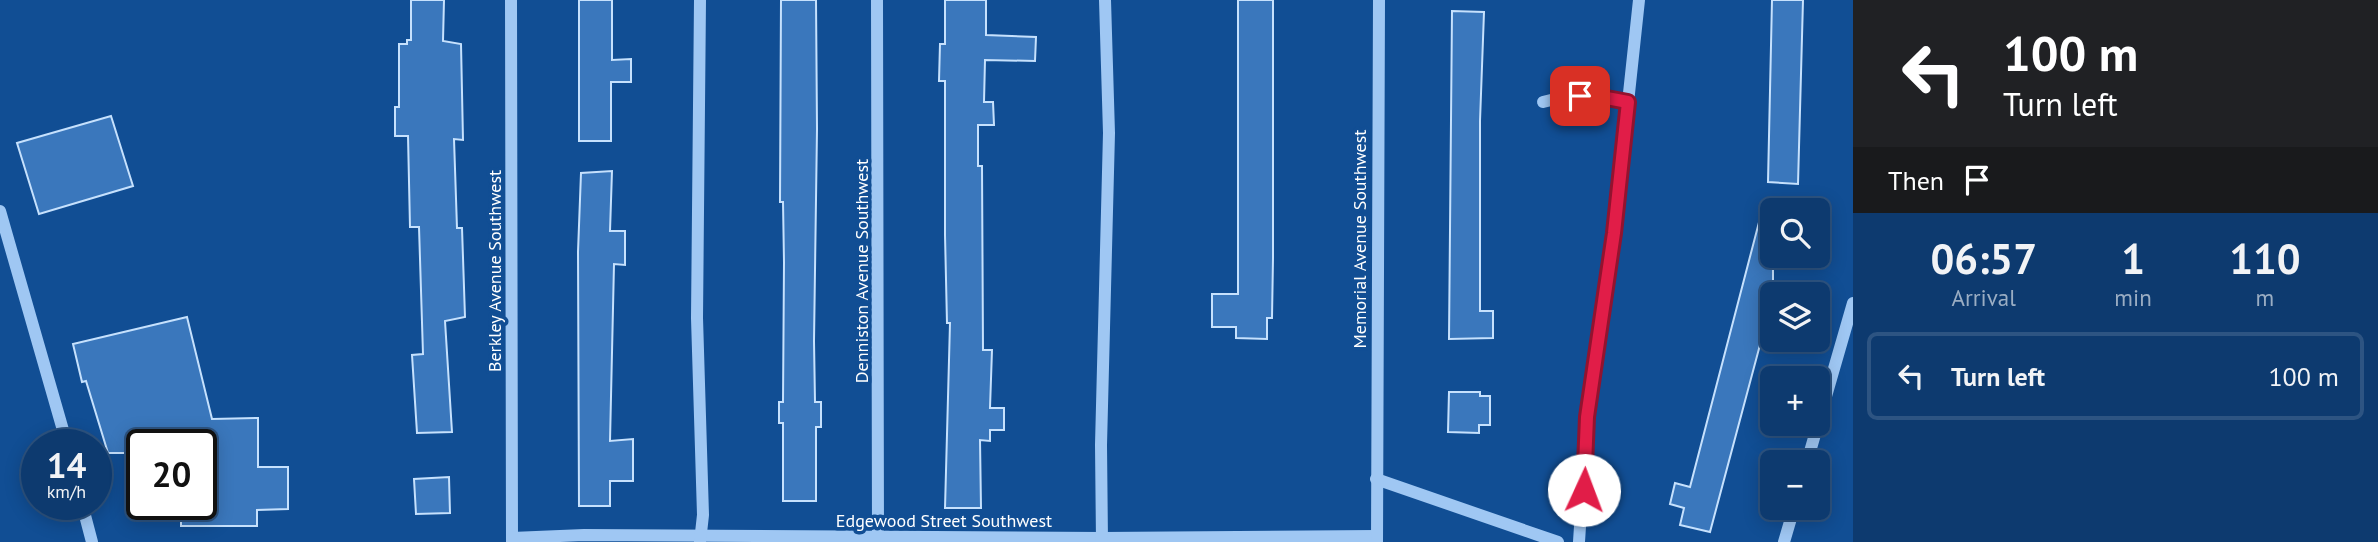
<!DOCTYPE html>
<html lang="en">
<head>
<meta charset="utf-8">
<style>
	:root { --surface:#0d3a6f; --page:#1b4577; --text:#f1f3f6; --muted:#9aadc3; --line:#2d5482 }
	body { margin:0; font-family:"PT Sans",sans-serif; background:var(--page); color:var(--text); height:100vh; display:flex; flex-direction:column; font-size:26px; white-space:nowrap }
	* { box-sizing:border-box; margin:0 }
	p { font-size:23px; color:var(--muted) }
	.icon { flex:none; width:38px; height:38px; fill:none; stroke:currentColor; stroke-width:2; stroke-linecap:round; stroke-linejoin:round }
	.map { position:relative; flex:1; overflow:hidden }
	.sheet { display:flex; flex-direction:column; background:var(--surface); width:525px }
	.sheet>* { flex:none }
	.banner { background:#202124; color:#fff; overflow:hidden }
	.tools { position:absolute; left:1760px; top:198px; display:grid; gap:14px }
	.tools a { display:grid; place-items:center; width:70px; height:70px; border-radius:10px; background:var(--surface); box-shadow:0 4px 18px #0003,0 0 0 2px var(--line); font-size:35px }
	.speed { position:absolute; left:21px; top:429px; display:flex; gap:14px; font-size:35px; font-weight:700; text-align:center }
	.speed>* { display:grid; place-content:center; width:91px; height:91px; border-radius:50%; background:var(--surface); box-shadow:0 4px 18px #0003,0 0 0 2px var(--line); line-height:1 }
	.speed small { font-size:18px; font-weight:400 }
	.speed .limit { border:4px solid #111; border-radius:10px; background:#fff; color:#111 }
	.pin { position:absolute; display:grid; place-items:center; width:60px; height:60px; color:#fff; margin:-30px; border-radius:14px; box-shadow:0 4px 10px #0006 }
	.me { position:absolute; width:77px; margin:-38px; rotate:2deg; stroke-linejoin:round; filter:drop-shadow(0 0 5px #0008) }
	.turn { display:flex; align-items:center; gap:24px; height:147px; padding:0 35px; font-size:32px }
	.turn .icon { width:91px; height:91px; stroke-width:2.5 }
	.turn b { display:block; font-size:49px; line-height:60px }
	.then { display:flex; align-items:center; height:66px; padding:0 35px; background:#0003; gap:14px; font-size:26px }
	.eta { display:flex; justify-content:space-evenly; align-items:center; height:119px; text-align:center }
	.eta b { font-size:42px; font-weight:700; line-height:49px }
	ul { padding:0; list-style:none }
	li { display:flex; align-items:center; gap:21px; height:88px; margin:0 14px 10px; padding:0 21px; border:4px solid var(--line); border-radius:10px }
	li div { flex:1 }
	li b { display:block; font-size:26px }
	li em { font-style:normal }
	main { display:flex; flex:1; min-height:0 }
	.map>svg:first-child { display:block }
	.building { fill:#3a77bc; stroke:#c6e1fd; stroke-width:2 }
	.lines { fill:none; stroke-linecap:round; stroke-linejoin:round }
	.minor { stroke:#9fc7f3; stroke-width:12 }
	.route-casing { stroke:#92132f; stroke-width:18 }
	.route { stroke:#e11d48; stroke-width:12 }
	.labels { text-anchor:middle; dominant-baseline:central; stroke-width:7; stroke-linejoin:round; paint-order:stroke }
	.street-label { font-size:18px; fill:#fff; stroke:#114e94 }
</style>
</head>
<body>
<main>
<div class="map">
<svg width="1853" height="542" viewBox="0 0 1853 542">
	<rect width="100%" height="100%" fill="#114e94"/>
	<!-- building -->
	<g class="building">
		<path d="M411,0H444L443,41L461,44L463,140L454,139L457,228H462L465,317L445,321L452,432L417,433L412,355L423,354L419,227H410L408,136H395V107H399V44H407V40H411Z"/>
		<path d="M579,0H612V60L631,59V82H611V141H579Z"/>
		<path d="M781,0H816L817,129L814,341L815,402H821V427H816V501H783V423H779V402H783L784,262L783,202H780Z"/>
		<path d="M945,0H986V35L1036,37L1035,61L985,60L984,102H993L994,125H978V166H982L983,350H992L990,408H1004V430H990V441L980,440L981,508H945L950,323H947L945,235V81H939L940,44H945Z"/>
		<path d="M1238,0H1273V258L1272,318H1267V339L1236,338V327H1212V294H1238Z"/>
		<path d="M1772,0H1803L1798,184L1768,182Z"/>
		<path d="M1452,11L1484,12L1480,121V311H1493V338L1449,339Z"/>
		<path d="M111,116L133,186L39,214L17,143Z"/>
		<path d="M612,171L610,231H625V265L614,264L610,441L633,439V481H610V506H579L578,252L581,173Z"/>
		<path d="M1764,203L1773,204V284L1776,285L1710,532L1680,525L1684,508L1670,504L1675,483L1690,487Z"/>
		<path d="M187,317L212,419L258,418V467H288V509L257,510V526H181V504H201V444H142V453H108L86,381L82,382L73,344Z"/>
		<path d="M1449,392H1480V396H1490V425H1479V433L1448,432Z"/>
		<path d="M449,477L450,513L416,514L414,479Z"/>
	</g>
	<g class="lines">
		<!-- minor -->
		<g class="minor">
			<path d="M511,0L512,542"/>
			<path d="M877,0L878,542"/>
			<path d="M1543,102C1572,94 1598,96 1628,102"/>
			<path d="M0,211L67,444"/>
			<path d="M1807,462L1853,303"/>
			<path d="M1376,479L1558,542"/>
			<path d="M82,504L92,542"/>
			<path d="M512,538L584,535L1102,538L1377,536"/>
			<path d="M700,542L703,515L697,318L700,0"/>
			<path d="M1102,542L1101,445L1109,133L1105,0"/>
			<path d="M1377,542L1379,0"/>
			<path d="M1579,542L1587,417L1614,233L1639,0"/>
			<path d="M1784,542L1794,508"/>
		</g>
	</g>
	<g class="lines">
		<!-- route casing -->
		<g class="route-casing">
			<path id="route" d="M1580,96H1596L1628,102L1614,233L1587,417L1584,490"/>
		</g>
		<!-- route -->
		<use href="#route" class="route"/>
	</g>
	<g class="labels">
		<!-- street labels -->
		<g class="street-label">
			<text transform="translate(1359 239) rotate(-90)">Memorial Avenue Southwest</text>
			<text transform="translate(494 271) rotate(-90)">Berkley Avenue Southwest</text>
			<text transform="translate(861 271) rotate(-90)">Denniston Avenue Southwest</text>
			<text x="944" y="520">Edgewood Street Southwest</text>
		</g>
	</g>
</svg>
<div class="tools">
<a><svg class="icon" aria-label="search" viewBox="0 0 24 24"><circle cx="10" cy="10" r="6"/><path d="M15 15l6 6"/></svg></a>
<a><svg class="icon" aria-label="layers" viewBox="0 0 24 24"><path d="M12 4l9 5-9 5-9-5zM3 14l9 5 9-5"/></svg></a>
<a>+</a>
<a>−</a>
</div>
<div class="speed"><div>14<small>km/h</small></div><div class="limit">20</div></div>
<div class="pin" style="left:1580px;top:96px;background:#d93025"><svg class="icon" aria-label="arrive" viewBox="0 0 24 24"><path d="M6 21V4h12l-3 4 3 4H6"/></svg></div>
<svg class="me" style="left:1584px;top:490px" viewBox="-20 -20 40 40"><circle r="19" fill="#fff"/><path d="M0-13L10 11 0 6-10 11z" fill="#e11d48"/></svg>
</div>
<section class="sheet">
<div class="banner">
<div class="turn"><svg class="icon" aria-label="left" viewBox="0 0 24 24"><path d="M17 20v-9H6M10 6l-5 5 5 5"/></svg><div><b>100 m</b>Turn left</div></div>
<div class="then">Then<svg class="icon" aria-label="arrive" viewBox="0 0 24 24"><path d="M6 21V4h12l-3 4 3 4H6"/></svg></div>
</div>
<div class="eta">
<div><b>06:57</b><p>Arrival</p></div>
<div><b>1</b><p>min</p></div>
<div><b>110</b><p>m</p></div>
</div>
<ul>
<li><svg class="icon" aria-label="left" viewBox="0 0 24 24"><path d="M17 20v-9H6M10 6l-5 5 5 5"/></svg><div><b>Turn left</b></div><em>100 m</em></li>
</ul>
</section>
</main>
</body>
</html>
